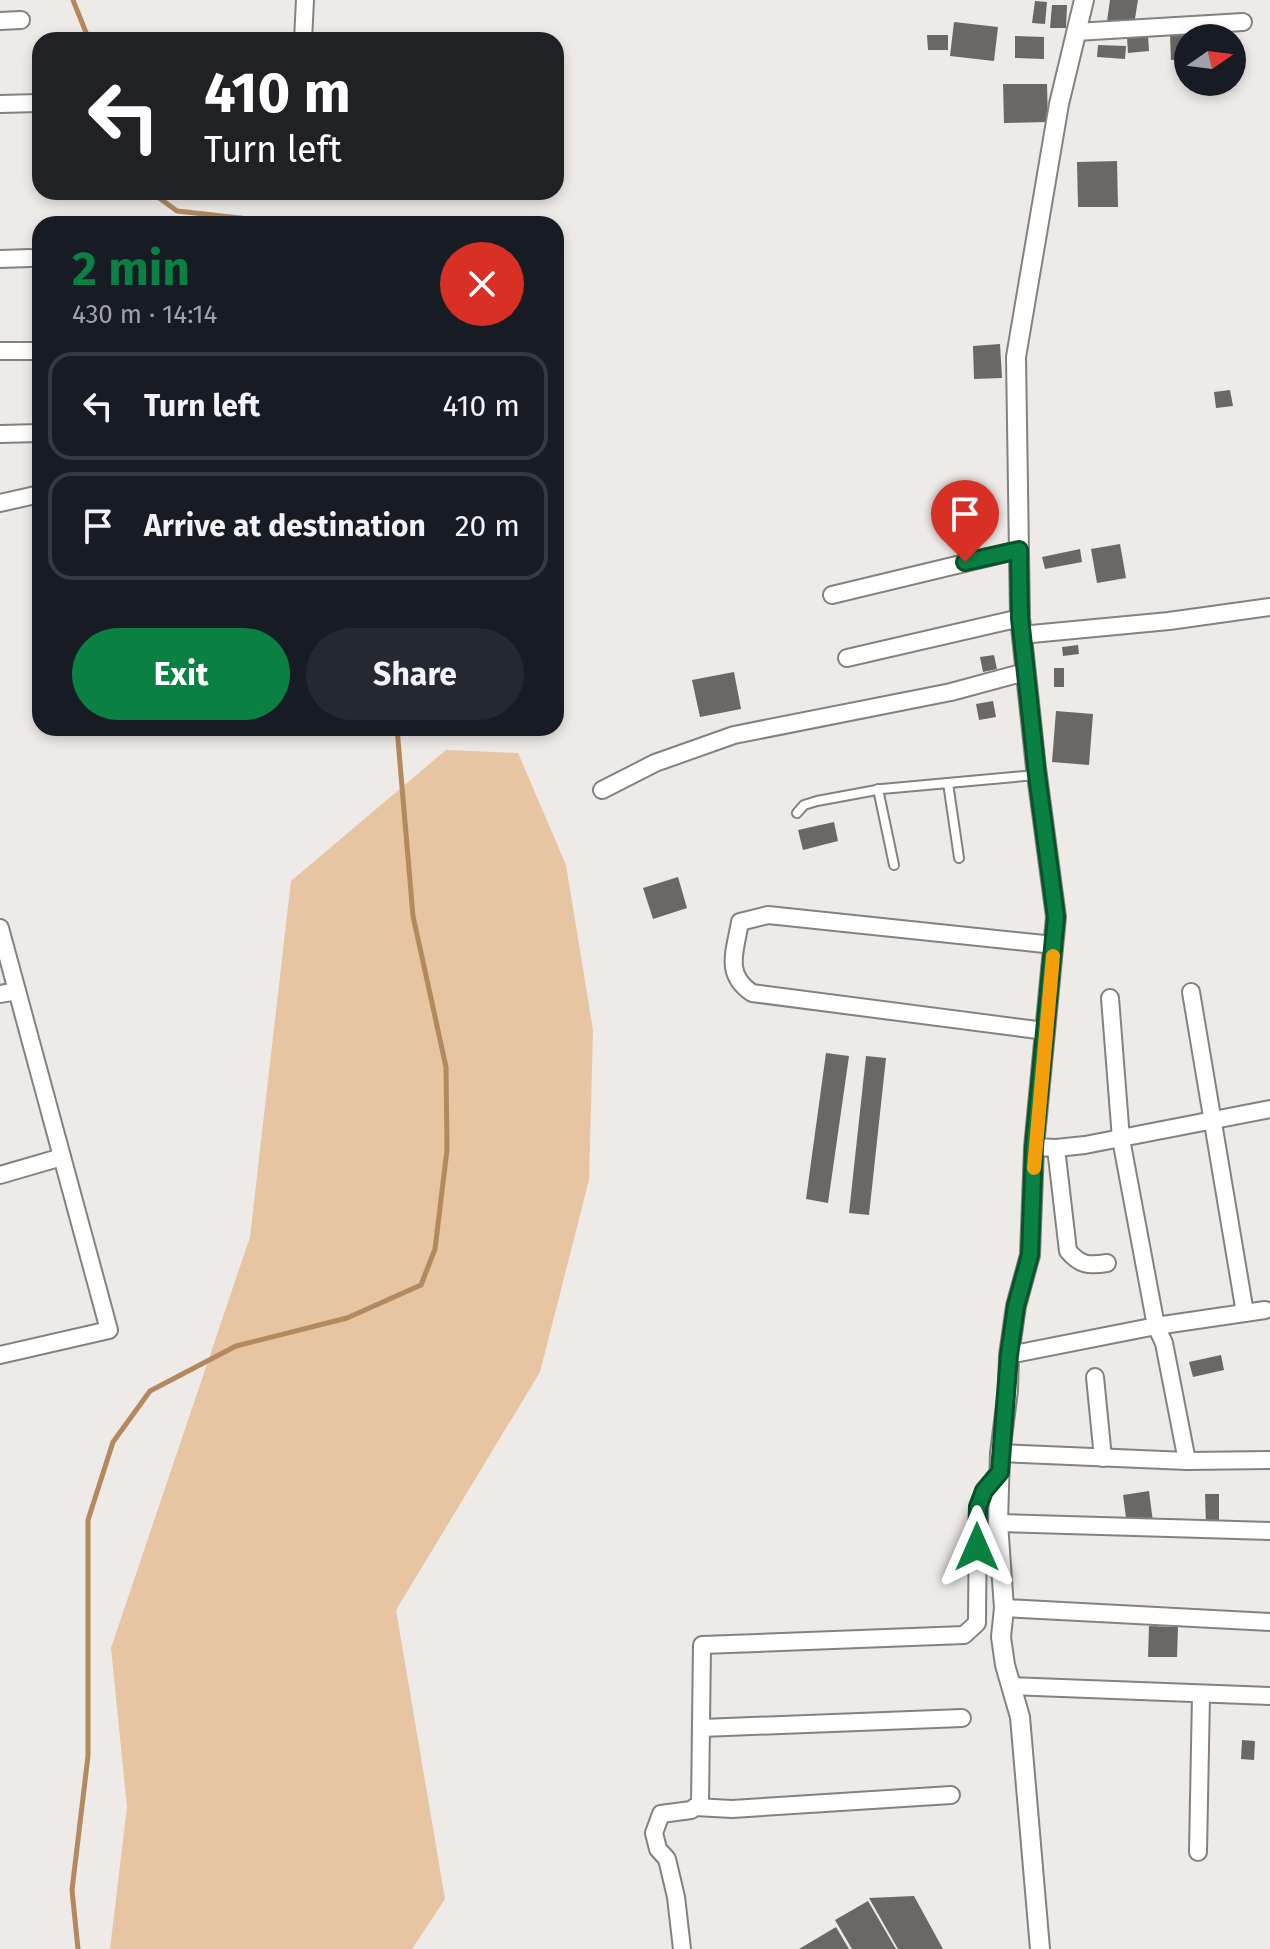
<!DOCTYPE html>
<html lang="en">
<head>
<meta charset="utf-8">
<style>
	:root { --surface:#171b24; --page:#242831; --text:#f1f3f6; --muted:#9ea1a6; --line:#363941; --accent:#0b8043 }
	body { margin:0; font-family:"Fira Sans",sans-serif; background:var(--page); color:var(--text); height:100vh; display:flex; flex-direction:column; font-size:30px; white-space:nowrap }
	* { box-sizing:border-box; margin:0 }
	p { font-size:26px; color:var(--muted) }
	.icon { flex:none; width:44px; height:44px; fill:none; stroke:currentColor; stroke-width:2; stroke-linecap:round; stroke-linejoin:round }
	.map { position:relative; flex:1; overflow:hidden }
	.details { position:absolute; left:32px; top:216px; width:532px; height:520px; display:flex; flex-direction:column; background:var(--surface); border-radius:24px; box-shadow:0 4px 12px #0003 }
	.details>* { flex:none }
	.hud { position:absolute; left:32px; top:32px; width:532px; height:168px; border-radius:24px; box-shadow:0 4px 12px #0003; background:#202124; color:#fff; overflow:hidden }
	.needle { width:52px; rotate:76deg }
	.buttons { position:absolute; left:1174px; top:24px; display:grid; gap:16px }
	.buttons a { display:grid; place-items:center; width:72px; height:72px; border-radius:50%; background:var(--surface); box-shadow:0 4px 12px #0003; font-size:40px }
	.pin { position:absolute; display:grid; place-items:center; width:68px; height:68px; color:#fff; margin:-82px -34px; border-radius:50% 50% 50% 0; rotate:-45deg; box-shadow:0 0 8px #0007 }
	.pin .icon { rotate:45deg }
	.me { position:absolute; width:88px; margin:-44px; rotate:0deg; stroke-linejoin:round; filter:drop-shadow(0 0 6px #0008) }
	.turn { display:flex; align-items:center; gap:28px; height:168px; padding:0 40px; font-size:36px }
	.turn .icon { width:104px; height:104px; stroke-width:2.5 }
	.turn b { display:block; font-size:56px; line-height:68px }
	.round { display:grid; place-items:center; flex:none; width:84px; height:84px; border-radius:42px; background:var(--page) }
	.overview { display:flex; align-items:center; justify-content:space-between; height:136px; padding:0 40px }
	h1 { font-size:48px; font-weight:700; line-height:60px; color:var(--accent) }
	.cta { display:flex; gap:16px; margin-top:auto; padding:16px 40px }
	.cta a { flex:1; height:92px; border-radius:48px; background:var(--accent); color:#fff; font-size:32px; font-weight:700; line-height:92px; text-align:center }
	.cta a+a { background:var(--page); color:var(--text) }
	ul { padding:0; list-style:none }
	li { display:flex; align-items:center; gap:24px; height:108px; margin:0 16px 12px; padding:0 24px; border:4px solid var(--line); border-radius:24px }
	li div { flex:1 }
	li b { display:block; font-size:30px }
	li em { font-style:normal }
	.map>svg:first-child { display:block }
	.green { fill:#e7c4a2 }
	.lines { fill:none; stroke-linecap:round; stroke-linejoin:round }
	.stream { stroke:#b4895f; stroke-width:5 }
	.building { fill:#6a6764 }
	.service-casing { stroke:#84817e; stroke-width:12 }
	.minor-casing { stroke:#84817e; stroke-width:20 }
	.tertiary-casing { stroke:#84817e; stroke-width:22 }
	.service { stroke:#fff; stroke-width:8 }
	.minor { stroke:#fff; stroke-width:16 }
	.tertiary { stroke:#fff; stroke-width:18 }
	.route-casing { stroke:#07532c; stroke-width:20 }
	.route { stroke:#0b8043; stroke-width:14 }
	.slow { stroke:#f59e0b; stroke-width:14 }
</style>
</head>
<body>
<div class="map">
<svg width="1270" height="1949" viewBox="0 0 1270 1949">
	<rect width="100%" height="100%" fill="#eeeae7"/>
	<!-- green -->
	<path class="green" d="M446,750L518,753L566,865L593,1030L589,1180L540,1372L396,1610L445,1899L412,1949H110L127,1807L111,1648L250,1237L291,881Z"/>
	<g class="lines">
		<!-- stream -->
		<g class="stream">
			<path d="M73,0L89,40"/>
			<path d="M151,192L177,211L293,224"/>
			<path d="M78,1949L72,1890L88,1756V1520L113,1442L150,1391L236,1346L347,1318L421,1285L435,1249L447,1150L446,1067L413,916L397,728"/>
		</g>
	</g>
	<!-- building -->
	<g class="building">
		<path d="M1110,0H1138L1134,25L1107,21Z"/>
		<path d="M1035,1L1047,2L1045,24L1032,23Z"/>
		<path d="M1052,5H1067L1066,28H1050Z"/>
		<path d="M954,22L998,27L994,61L950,56Z"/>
		<path d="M1189,34L1188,59L1171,60L1170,35Z"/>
		<path d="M927,35H948V50H928Z"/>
		<path d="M1148,35L1149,51L1128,53L1127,37Z"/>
		<path d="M1015,36L1044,37V59L1015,58Z"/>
		<path d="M1098,45L1126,46L1125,59L1097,57Z"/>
		<path d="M1003,84H1047L1048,122L1004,123Z"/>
		<path d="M1117,161L1118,207H1078L1077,162Z"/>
		<path d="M1000,344L1002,378L974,379L973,346Z"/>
		<path d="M1230,390L1233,406L1216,408L1214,392Z"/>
		<path d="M1120,544L1126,578L1097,583L1091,549Z"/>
		<path d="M1080,549L1082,562L1045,569L1042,557Z"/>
		<path d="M1078,645L1079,654L1063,656L1062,647Z"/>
		<path d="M994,655L997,669L983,672L980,657Z"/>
		<rect x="1054" y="668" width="10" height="19"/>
		<path d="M734,672L741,709L700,717L692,680Z"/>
		<path d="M993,701L996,717L979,720L976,704Z"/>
		<path d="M1056,711L1093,714L1089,765L1052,762Z"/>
		<path d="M834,822L838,841L803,850L798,830Z"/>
		<path d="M678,877L687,908L653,919L643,888Z"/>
		<path d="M826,1053L849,1056L828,1203L806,1199Z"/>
		<path d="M866,1056L886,1058L869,1215L849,1213Z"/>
		<path d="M1221,1355L1224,1370L1193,1377L1189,1362Z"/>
		<path d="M1149,1491L1153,1522L1127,1525L1123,1495Z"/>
		<path d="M1205,1494H1219V1524L1206,1525Z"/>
		<path d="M1149,1626L1178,1627L1177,1657H1148Z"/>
		<path d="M1242,1740L1255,1741L1254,1760L1241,1759Z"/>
		<path d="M914,1896L943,1949H898L869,1898Z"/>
		<path d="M868,1901L896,1949H852L835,1920Z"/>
		<path d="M836,1927L849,1949H799Z"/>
	</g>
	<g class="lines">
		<!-- service casing -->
		<g class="service-casing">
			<g id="service">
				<path d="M948,783L959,858"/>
				<path d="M878,789L894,865"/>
				<path d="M797,813L804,805L817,801L882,789L1036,775"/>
			</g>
		</g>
		<!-- minor casing -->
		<g class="minor-casing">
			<g id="minor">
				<path d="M0,21L21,20"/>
				<path d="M1076,32L1243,22"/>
				<path d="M303,40L305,0"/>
				<path d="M0,104L39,103"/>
				<path d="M0,259L30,258"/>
				<path d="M0,351H40"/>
				<path d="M0,434L40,433"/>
				<path d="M0,503L40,494"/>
				<path d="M832,595L1019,550"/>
				<path d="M1021,635L1169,621L1270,607"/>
				<path d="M847,658L1020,618"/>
				<path d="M602,790L655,763L734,735L951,692L1025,672"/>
				<path d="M0,928L109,1330L0,1355"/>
				<path d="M1191,992L1245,1313"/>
				<path d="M0,994L17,991"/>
				<path d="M1110,998L1121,1139L1156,1326L1164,1343L1187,1461"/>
				<path d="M1045,1031L752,993C724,974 735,952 740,922L768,915L1054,945"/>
				<path d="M1034,1147L1056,1148L1085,1145L1270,1109"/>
				<path d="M1056,1148L1068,1251C1080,1265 1088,1266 1107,1263"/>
				<path d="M0,1175L62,1157"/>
				<path d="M1009,1355L1156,1326L1265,1310"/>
				<path d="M1095,1377L1103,1458"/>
				<path d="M1000,1453L1187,1461L1270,1460"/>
				<path d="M998,1523L1270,1531"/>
				<path d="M1004,1608L1270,1622"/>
				<path d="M1012,1686L1270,1696"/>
				<path d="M702,1728L962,1718"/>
				<path d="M695,1807L732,1809L951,1795"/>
				<path d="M1198,1852L1201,1695"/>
				<path d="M682,1949L676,1897L667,1859L658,1849L654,1833L661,1814L691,1810L700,1804L702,1645L964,1635L977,1623L978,1507L984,1491L1000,1472"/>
			</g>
		</g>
		<!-- tertiary casing -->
		<g class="tertiary-casing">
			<path id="tertiary" d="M1040,1949L1020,1717L1005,1665L1001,1637L1004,1608L998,1523L1000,1453L1008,1390L1009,1355L1016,1306L1030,1255L1034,1147L1056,917L1036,768L1020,618L1016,357L1059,104L1084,0"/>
		</g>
		<!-- service -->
		<use href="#service" class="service"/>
		<!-- minor -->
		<use href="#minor" class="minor"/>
		<!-- tertiary -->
		<use href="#tertiary" class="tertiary"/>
	</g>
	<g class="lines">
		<!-- route casing -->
		<g class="route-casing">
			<path id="route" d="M965,562L1019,550L1020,618L1037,775L1056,917L1034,1147L1030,1255L1016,1306L1009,1355L1000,1472L984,1491L978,1507L977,1547"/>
		</g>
		<!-- route -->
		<use href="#route" class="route"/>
		<!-- slow -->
		<path class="slow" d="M1034,1168L1053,956"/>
	</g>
</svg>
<div class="buttons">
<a><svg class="needle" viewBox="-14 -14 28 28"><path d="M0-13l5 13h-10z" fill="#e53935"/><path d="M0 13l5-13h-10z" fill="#9ea1a6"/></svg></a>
</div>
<div class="pin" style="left:965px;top:562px;background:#d93025"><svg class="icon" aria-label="arrive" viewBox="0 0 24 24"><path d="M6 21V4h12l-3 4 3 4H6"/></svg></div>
<svg class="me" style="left:977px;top:1547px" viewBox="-20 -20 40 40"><path d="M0-17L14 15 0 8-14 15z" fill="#0b8043" stroke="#fff" stroke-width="4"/></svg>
<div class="hud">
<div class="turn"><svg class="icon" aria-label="left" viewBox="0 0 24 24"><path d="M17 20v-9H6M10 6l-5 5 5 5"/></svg><div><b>410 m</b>Turn left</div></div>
</div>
<section class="details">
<div class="overview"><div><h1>2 min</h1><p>430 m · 14:14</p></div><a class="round" style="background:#d93025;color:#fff"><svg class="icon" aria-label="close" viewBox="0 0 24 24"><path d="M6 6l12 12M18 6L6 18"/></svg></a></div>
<ul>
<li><svg class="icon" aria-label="left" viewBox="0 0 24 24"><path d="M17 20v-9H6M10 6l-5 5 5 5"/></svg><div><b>Turn left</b></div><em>410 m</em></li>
<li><svg class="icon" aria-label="arrive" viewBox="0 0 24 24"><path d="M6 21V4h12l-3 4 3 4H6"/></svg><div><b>Arrive at destination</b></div><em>20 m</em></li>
</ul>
<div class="cta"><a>Exit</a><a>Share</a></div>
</section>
</div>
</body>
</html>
